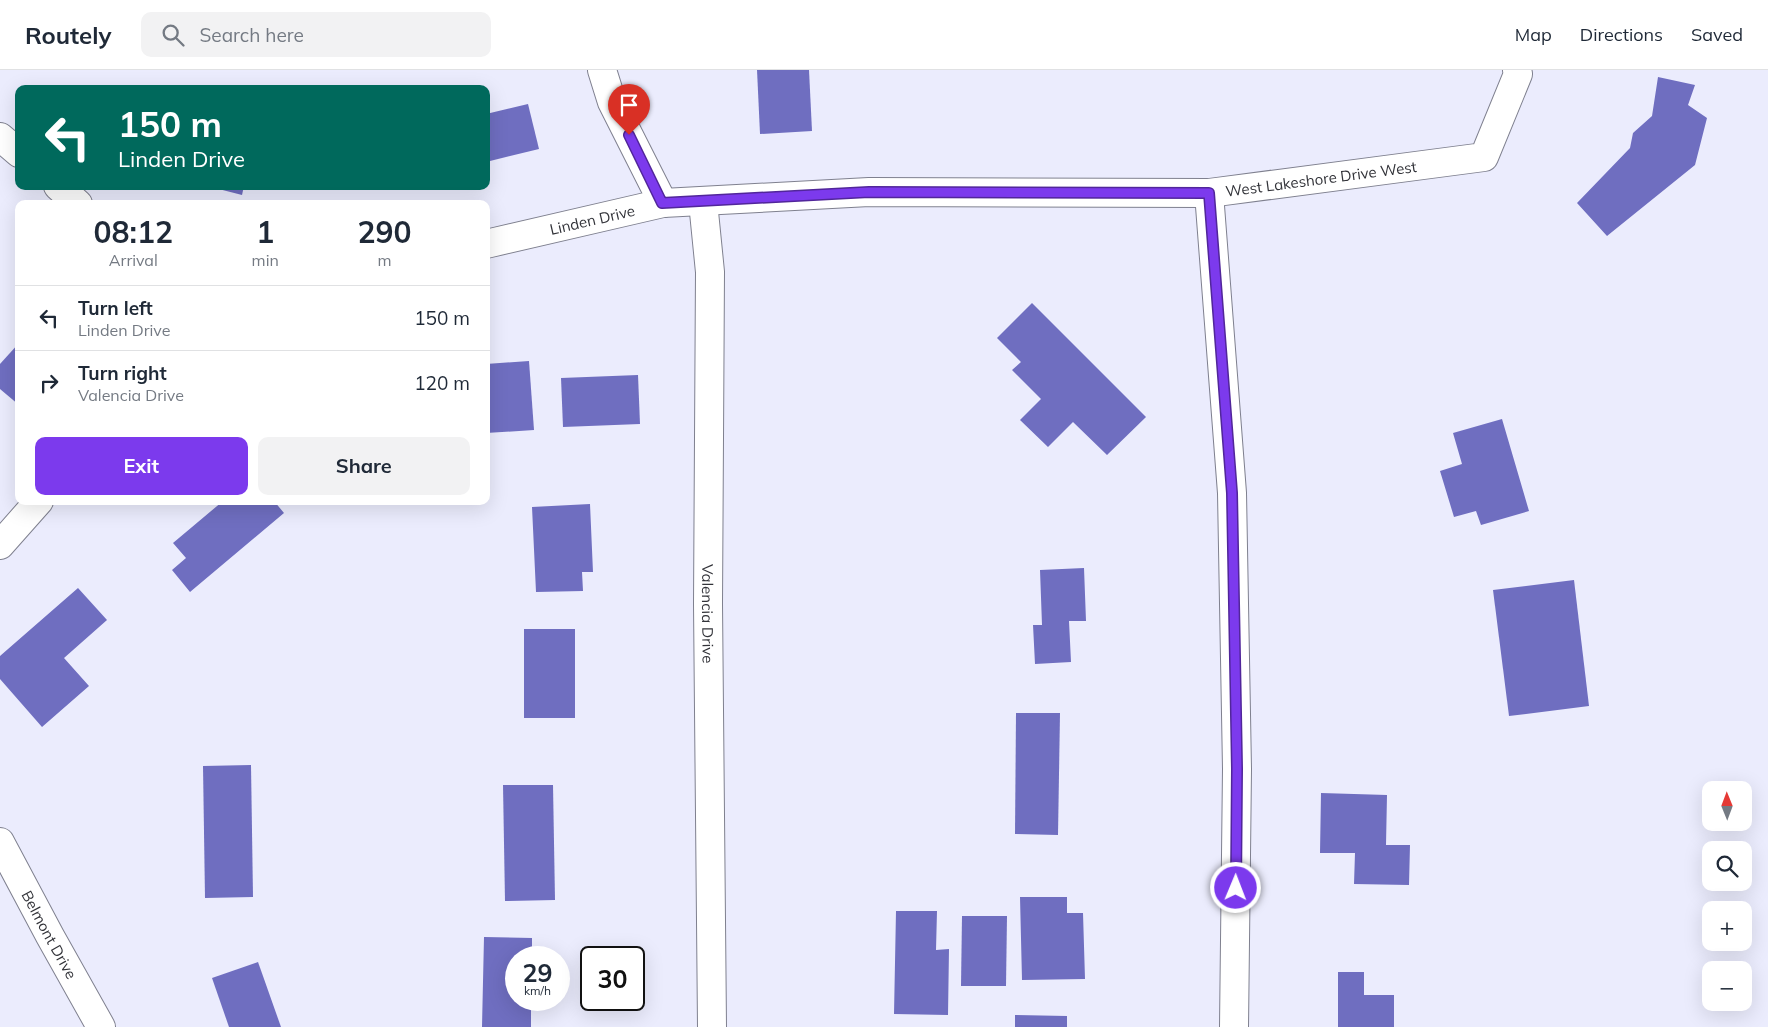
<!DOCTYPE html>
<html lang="en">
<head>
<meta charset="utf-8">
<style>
	:root { --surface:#fff; --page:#f2f2f3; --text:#1f2937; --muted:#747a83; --line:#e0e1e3; --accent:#7c3aed }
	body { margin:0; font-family:Mulish,sans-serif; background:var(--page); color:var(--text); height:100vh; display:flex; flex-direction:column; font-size:19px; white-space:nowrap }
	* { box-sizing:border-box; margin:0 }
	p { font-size:16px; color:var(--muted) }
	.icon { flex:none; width:28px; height:28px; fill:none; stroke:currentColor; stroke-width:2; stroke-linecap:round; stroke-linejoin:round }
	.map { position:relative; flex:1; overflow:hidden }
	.details { position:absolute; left:15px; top:130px; width:475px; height:305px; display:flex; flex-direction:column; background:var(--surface); border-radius:10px; box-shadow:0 5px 20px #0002 }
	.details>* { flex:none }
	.top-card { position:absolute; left:15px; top:15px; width:475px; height:105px; border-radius:10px; box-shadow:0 5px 20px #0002; background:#00695c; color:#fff; overflow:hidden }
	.needle { width:32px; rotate:359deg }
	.buttons { position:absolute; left:1702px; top:711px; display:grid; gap:10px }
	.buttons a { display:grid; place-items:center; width:50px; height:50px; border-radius:10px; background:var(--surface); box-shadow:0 5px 20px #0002; font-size:25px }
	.speed { position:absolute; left:505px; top:876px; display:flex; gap:10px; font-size:25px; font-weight:700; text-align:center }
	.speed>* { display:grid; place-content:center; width:65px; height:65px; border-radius:50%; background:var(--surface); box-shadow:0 5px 20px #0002; line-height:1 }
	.speed small { font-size:12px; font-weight:400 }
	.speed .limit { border:2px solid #111; border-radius:8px; background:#fff; color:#111 }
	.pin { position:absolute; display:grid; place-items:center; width:42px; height:42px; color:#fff; margin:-51px -21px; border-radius:50% 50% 50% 0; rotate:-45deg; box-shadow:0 0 5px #0007 }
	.pin .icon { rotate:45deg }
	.me { position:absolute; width:55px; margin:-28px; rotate:1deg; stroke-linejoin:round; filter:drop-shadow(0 0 4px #0008) }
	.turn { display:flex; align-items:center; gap:18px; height:105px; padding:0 20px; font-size:22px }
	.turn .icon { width:65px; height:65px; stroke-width:2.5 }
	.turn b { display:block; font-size:35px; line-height:42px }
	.eta { display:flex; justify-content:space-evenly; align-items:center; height:85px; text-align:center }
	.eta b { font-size:30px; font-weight:700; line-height:35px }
	.primary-button { display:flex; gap:10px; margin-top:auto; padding:10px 20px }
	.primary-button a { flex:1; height:58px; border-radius:10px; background:var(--accent); color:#fff; font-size:20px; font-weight:700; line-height:58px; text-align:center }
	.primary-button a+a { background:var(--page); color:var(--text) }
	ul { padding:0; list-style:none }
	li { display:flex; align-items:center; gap:15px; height:65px; padding:0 20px; border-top:1px solid var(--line) }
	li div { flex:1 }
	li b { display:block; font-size:19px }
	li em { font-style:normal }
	header { display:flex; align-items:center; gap:30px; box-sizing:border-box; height:70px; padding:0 25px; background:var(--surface); border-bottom:1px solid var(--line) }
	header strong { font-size:24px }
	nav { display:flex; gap:28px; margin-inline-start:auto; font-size:18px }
	.search { width:350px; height:45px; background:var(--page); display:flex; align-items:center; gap:12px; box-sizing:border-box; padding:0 18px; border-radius:10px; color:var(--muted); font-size:19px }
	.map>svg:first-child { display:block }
	.building { fill:#6f6ec0 }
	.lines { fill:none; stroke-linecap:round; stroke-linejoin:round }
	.minor-casing { stroke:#7f808f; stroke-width:30 }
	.minor { stroke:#fff; stroke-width:28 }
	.route-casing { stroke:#51269a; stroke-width:12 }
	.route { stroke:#7c3aed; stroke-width:9 }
	.labels { text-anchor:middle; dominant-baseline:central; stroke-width:5; stroke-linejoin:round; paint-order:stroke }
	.street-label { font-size:15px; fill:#323339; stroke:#fff }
</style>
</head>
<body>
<header>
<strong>Routely</strong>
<div class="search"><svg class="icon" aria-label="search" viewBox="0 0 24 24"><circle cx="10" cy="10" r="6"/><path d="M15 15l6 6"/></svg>Search here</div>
<nav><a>Map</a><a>Directions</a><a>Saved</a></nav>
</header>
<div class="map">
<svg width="1768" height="957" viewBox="0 0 1768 957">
	<rect width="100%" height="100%" fill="#ebecfd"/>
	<!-- building -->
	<g class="building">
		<path d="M757,0H809L812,61L760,64Z"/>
		<path d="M1658,7L1695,15L1688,35L1707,48L1695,95L1607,166L1577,133L1630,78L1633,63L1652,46Z"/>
		<path d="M528,34L539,79L486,92V44Z"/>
		<path d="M207,116H244L242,125Z"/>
		<path d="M1032,233L1146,347L1107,385L1073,352L1048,377L1020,350L1041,329L1012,300L1021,292L997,268Z"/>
		<path d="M19,273V335L0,319V294Z"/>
		<path d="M529,291L534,360L486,363V294Z"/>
		<path d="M638,305L640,354L563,357L561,308Z"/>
		<path d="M1502,349L1529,441L1481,455L1476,441L1454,447L1440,401L1462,394L1453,363Z"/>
		<path d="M223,431H274L284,443L190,522L172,500L186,488L173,473Z"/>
		<path d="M590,434L593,502H582L583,521L536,522L532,437Z"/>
		<path d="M1084,498L1086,551H1069L1071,592L1035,594L1033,555H1042L1040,500Z"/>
		<path d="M1574,510L1589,636L1509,646L1493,520Z"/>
		<path d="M78,518L107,550L64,588L89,616L42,657L0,609V586Z"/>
		<rect x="524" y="559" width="51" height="89"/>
		<path d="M1016,643H1060L1058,765L1015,764Z"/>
		<path d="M251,695L253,827L205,828L203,696Z"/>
		<path d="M503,715H553L555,830L505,831Z"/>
		<path d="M1321,723L1387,725L1386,775H1410L1409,815L1354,814L1355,783H1320Z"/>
		<path d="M1020,827H1067V843H1083L1085,909L1022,910Z"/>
		<path d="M896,841H937L936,880L949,879L948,945L894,944Z"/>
		<path d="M962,846H1007L1006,916H961Z"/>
		<path d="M484,867L532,868V888H516V930H531V957H482Z"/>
		<path d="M258,892L281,957H229L212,908Z"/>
		<path d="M1338,902H1364V925H1394V957H1338Z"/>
		<path d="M1015,945L1067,946V957H1015Z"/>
	</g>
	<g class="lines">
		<!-- minor casing -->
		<g class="minor-casing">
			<g id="minor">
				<path d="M602,0L612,32L663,133"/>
				<path d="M0,67L19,83"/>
				<path d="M58,116L78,134"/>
				<path d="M1209,123L1232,423L1237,699L1234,957"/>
				<path id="s1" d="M703,132L710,202L708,534L712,957"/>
				<path id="s2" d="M486,174L663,133L869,122L1209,123L1484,87L1518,4L1517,0"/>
				<path d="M0,475L39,431"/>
				<path id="s3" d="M0,772L50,866L101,957"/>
			</g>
		</g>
		<!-- minor -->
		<use href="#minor" class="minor"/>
	</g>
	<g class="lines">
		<!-- route casing -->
		<g class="route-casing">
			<path id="route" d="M629,65L662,133L869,122L1209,123L1232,423L1237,699L1236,818"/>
		</g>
		<!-- route -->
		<use href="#route" class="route"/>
	</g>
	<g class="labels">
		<!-- street labels -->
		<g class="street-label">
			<text stroke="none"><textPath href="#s2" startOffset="841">West Lakeshore Drive West</textPath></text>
			<text stroke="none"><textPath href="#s2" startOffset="109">Linden Drive</textPath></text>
			<text stroke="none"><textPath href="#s1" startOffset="412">Valencia Drive</textPath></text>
			<text stroke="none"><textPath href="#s3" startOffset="105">Belmont Drive</textPath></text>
		</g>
	</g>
</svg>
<div class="buttons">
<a><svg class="needle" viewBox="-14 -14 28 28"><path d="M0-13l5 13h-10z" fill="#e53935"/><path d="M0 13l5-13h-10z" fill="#747a83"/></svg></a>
<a><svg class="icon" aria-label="search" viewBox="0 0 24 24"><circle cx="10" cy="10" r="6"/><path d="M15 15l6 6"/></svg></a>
<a>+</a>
<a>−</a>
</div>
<div class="speed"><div>29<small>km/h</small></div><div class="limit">30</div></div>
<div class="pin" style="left:629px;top:65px;background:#d93025"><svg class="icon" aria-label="arrive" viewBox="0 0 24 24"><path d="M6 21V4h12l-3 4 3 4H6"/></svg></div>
<svg class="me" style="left:1236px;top:818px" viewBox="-20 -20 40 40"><circle r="17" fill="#7c3aed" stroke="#fff" stroke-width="3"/><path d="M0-11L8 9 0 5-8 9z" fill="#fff"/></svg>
<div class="top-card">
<div class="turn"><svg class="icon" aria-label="left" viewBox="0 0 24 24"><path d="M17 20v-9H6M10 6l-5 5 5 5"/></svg><div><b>150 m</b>Linden Drive</div></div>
</div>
<section class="details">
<div class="eta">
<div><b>08:12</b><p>Arrival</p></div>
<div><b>1</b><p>min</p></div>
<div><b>290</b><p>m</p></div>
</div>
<ul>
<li><svg class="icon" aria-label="left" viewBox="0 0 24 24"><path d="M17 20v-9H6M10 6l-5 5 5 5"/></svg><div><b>Turn left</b><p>Linden Drive</p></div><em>150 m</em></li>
<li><svg class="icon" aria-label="right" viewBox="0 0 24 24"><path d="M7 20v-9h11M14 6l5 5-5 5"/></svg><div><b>Turn right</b><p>Valencia Drive</p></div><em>120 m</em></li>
</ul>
<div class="primary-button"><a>Exit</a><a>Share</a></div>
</section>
</div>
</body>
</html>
